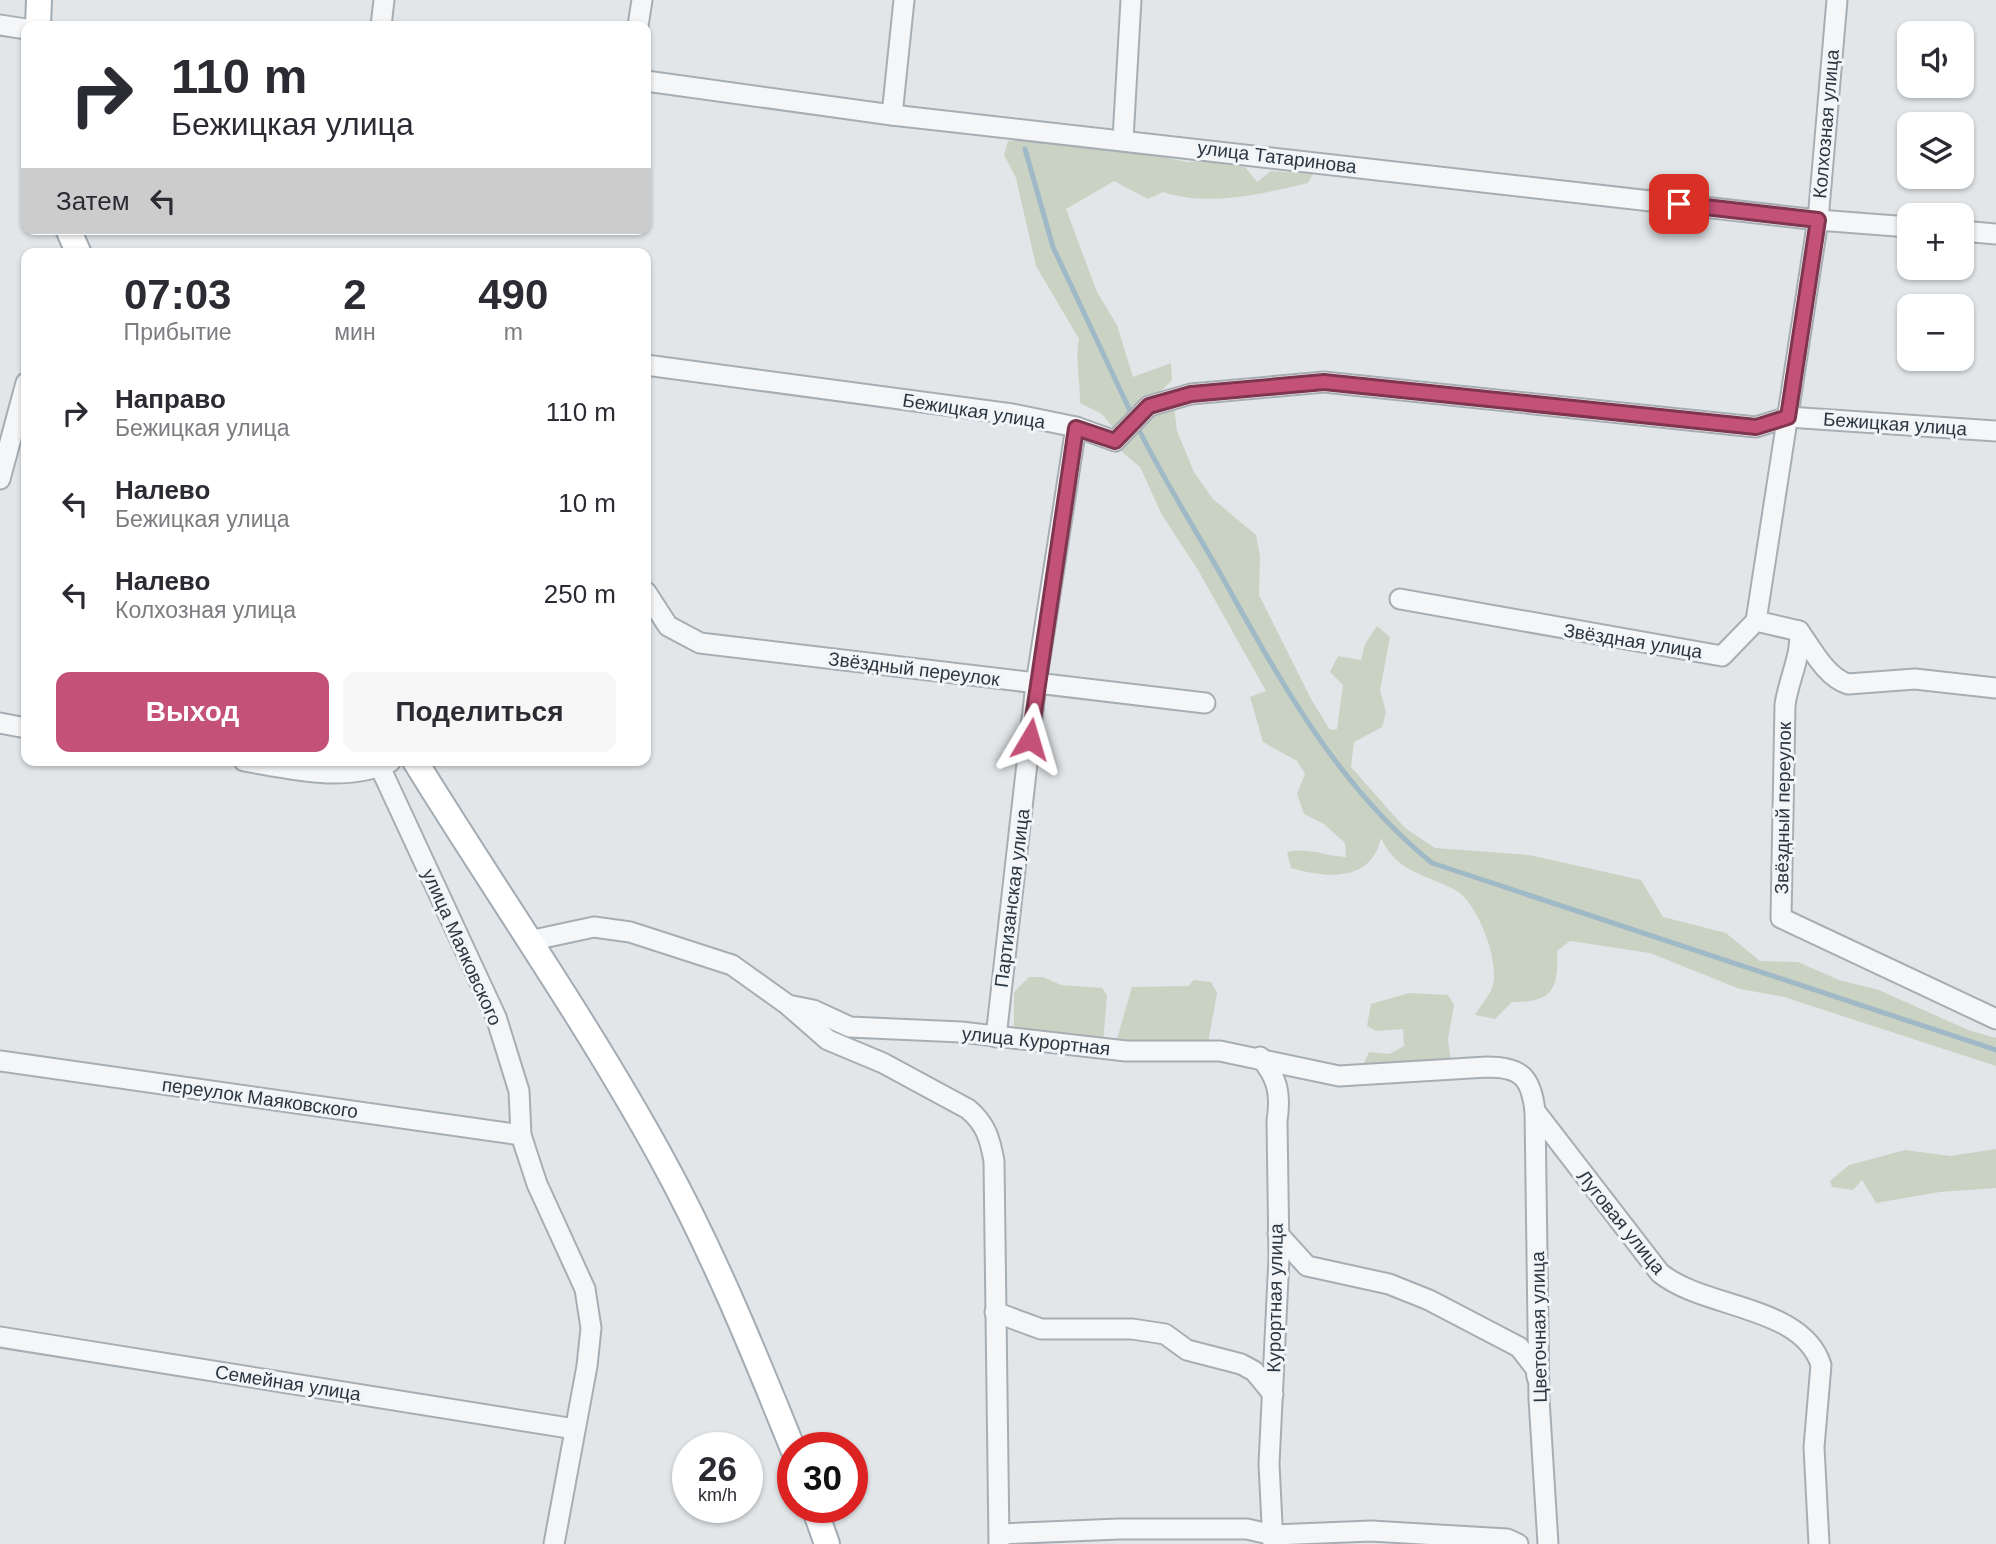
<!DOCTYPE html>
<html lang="ru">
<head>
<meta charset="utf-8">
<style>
	:root { --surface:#fff; --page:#f7f7f7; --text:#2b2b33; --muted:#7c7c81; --accent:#c45177 }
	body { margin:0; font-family:Helvetica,sans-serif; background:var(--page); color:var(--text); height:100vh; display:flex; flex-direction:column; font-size:26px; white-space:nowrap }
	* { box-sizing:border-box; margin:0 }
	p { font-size:23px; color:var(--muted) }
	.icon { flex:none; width:38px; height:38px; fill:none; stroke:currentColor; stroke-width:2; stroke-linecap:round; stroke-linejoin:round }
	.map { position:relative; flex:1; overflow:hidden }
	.panel { position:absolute; left:21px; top:248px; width:630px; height:518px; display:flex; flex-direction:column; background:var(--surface); border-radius:14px; box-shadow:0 2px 5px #0004 }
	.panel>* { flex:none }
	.hud { position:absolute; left:21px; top:21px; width:630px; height:214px; border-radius:14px; box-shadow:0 2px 5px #0004; background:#fff; color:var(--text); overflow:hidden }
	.tools { position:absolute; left:1897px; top:21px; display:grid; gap:14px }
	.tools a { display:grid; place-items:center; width:77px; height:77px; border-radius:14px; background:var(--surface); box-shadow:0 2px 5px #0004; font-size:35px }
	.speed { position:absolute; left:672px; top:1432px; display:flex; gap:14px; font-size:35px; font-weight:700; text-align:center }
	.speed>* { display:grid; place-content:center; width:91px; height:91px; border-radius:50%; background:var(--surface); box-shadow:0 2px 5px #0004; line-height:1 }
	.speed small { font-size:18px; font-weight:400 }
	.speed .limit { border:10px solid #d22; background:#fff; color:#111 }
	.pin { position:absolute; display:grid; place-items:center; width:60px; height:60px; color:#fff; margin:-30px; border-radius:14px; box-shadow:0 4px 10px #0006 }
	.me { position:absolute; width:77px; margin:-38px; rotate:7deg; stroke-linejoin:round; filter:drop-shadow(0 0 5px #0008) }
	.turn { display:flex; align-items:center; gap:24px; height:147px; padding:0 35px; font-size:32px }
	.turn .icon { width:91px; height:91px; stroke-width:2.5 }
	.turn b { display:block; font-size:49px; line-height:60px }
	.then { display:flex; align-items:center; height:66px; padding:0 35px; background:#0003; gap:14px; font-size:26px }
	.eta { display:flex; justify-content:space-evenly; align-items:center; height:119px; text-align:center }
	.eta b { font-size:42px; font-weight:600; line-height:49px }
	.action { display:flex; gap:14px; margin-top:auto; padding:14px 35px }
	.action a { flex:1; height:80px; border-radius:14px; background:var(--accent); color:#fff; font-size:28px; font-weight:600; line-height:80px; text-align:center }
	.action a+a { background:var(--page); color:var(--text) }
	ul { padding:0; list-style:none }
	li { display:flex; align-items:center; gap:21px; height:91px; padding:0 35px }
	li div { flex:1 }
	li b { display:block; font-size:26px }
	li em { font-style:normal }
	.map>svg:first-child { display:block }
	.green { fill:#cad2c4 }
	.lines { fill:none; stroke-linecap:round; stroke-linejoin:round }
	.stream { stroke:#a0b9c6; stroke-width:5 }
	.minor-casing { stroke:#a7aeb3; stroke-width:23 }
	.major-casing { stroke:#a2acb4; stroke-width:28 }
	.minor { stroke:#f4f6f8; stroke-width:19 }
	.major { stroke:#fff; stroke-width:24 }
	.route-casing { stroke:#7f354d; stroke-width:18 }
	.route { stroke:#c45177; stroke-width:12 }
	.labels { text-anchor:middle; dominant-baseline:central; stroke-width:6; stroke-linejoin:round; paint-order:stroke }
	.street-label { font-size:19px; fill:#2b3640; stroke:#f1f5f7 }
</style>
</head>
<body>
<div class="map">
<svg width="1996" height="1544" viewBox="0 0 1996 1544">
	<rect width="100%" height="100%" fill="#e2e6e9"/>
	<!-- green -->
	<g class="green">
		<path d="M1030,139L1125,149L1187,162L1204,161L1245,167L1257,182L1271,171L1313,174L1308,183C1262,194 1208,207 1163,192L1148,199L1114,181L1066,209L1097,292L1117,325L1133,377L1171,363L1172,380L1157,395L1174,407L1177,431L1194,472L1213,499L1256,535L1260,556L1259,595L1311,699L1330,730L1337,729L1343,685L1330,672L1338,656L1361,660L1365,644L1377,626L1390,637L1380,690L1386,712L1382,727L1354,742L1351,767L1405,828L1435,848L1529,855L1641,880L1663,917L1726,933L1760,961L1798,962L1839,980L1879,990L1968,1030L1996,1038V1066L1784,997L1740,989L1650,953L1570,941L1557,951C1559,988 1553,1003 1512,1002L1495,1019L1475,1015C1480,1007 1488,997 1492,988C1501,964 1478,904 1457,891C1426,874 1397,873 1381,838C1371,883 1326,878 1291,868L1287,852C1308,847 1325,856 1346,857L1345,843L1324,824L1304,814L1297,794L1305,774L1297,761L1263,742L1250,697L1266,691L1198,570L1162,515L1140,467L1122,452L1113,428L1102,414L1080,403C1080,378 1075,364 1079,339L1036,266L1016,178L1004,155L1008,141Z"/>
		<path d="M1029,977H1043L1061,985L1102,988L1107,995L1103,1044L1014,1033V992Z"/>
		<path d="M1194,980L1211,982L1217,993L1208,1043L1131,1057L1117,1039L1132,987L1188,986Z"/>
		<path d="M1409,993L1448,995L1454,1005L1448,1039L1451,1064L1361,1070L1369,1052L1389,1054L1404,1046L1403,1029L1376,1031L1367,1026L1371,1004Z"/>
		<path d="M1996,1149V1188L1940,1192L1876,1203L1862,1180L1853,1190L1832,1187L1830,1181L1849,1165L1905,1150L1950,1156Z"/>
	</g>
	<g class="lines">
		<!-- stream -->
		<g class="stream">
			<path d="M1025,149L1053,247L1132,415"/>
			<path d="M1136,424C1161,475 1192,524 1220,573C1279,679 1337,786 1432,863L1996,1050"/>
		</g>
		<!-- minor casing -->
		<g class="minor-casing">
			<g id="minor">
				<path d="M0,25L26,29"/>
				<path d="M381,26L384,0"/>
				<path d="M638,26L642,0"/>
				<path d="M646,81L892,115L1818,220L1909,227"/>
				<path d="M892,115L904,0"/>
				<path d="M1123,139L1131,0"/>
				<path d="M1962,231L1996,234"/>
				<path d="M646,365L1012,414L1076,427L1115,441L1149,406L1191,394L1324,382L1756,427L1788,417L1996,431"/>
				<path d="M0,479L26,383"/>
				<path d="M646,592L668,626L700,643L1205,703"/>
				<path d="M1400,599L1722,656L1756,621L1799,631C1812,649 1826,677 1848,684L1915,679L1996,688"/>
				<path d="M1756,621L1818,220L1837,0"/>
				<path d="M1799,631C1803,652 1788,681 1785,705L1781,918L1996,1019"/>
				<path d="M0,723L26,728"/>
				<path d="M244,761C291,769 344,783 390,762"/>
				<path d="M380,767L496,1017L519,1091L521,1135L537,1184L585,1289L591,1328L587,1366L554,1544"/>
				<path d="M529,941L594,927L630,932L732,965L788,1005L813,1010L850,1027L961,1032L1126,1051H1220L1339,1076L1487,1067C1521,1067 1531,1077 1535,1111L1539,1399L1548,1544"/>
				<path d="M789,1006L828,1040L883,1063L968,1109C986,1124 990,1139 994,1161L999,1544"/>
				<path d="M996,1037L1036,684L1076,427"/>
				<path d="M1260,1057C1278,1078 1281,1094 1277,1121L1279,1257L1269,1464L1273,1544"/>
				<path d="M0,1061L521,1135"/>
				<path d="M1535,1111L1660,1273C1704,1309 1802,1305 1821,1365L1814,1447L1819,1544"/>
				<path d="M1278,1234L1307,1266L1389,1284L1429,1300L1519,1347L1536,1369L1537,1377"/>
				<path d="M995,1312L1041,1329H1132L1165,1334L1187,1350L1241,1364L1254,1371L1273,1394"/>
				<path d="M0,1337L575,1429"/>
				<path d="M1001,1534L1119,1529H1247L1273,1535L1371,1531L1507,1539L1518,1544"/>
			</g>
		</g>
		<!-- major casing -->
		<g class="major-casing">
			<g id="major">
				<path d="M38,26L39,0"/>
				<path d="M68,229L79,254"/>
				<path d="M415,761C497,894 587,1022 662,1159C713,1252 753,1350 793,1449"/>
				<path d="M814,1507L827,1544"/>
			</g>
		</g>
		<!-- minor -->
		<use href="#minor" class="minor"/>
		<!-- major -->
		<use href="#major" class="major"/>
	</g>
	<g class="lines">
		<!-- route casing -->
		<g class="route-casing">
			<path id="route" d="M1030,739L1076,428L1115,441L1149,406L1191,394L1324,382L1756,427L1788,417L1818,220L1679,204"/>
		</g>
		<!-- route -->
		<use href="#route" class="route"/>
	</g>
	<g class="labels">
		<!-- street labels -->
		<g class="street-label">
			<text transform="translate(1826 124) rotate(-85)">Колхозная улица</text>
			<text transform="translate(1277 157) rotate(7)">улица Татаринова</text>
			<text transform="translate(974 411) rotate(9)">Бежицкая улица</text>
			<text transform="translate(1895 424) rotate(4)">Бежицкая улица</text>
			<text transform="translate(1633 641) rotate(9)">Звёздная улица</text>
			<text transform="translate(914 669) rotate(7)">Звёздный переулок</text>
			<text transform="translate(1783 808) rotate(-89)">Звёздный переулок</text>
			<text transform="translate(1012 898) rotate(-83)">Партизанская улица</text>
			<text transform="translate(462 947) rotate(66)">улица Маяковского</text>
			<text transform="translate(1036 1041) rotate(6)">улица Курортная</text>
			<text transform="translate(260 1098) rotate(8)">переулок Маяковского</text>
			<text transform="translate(1621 1222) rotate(51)">Луговая улица</text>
			<text transform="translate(1275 1298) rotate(-89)">Курортная улица</text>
			<text transform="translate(1539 1327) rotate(-91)">Цветочная улица</text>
			<text transform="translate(288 1383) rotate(9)">Семейная улица</text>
		</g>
	</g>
</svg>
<div class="tools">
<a><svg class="icon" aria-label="sound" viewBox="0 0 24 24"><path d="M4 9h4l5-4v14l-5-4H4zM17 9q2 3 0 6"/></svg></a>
<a><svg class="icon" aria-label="layers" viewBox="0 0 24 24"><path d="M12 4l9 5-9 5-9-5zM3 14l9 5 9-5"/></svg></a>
<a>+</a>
<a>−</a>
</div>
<div class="speed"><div>26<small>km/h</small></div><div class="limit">30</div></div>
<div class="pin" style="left:1679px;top:204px;background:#d93025"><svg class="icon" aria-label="arrive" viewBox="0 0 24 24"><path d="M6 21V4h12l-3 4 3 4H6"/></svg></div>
<svg class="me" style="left:1030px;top:739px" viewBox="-20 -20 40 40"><path d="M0-17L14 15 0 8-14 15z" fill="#c45177" stroke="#fff" stroke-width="4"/></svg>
<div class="hud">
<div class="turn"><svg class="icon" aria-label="right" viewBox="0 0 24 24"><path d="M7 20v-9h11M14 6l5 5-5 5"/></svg><div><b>110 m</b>Бежицкая улица</div></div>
<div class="then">Затем<svg class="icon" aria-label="left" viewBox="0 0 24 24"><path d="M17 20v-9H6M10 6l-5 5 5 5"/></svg></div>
</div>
<section class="panel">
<div class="eta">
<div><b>07:03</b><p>Прибытие</p></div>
<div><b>2</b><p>мин</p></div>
<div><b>490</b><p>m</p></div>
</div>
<ul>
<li><svg class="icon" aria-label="right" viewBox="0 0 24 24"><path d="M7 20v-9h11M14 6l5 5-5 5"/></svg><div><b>Направо</b><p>Бежицкая улица</p></div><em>110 m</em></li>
<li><svg class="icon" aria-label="left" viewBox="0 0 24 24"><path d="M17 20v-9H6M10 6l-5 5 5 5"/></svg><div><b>Налево</b><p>Бежицкая улица</p></div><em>10 m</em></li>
<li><svg class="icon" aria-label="left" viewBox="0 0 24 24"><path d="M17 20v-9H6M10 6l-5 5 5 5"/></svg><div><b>Налево</b><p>Колхозная улица</p></div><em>250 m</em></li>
</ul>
<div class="action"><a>Выход</a><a>Поделиться</a></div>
</section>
</div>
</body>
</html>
